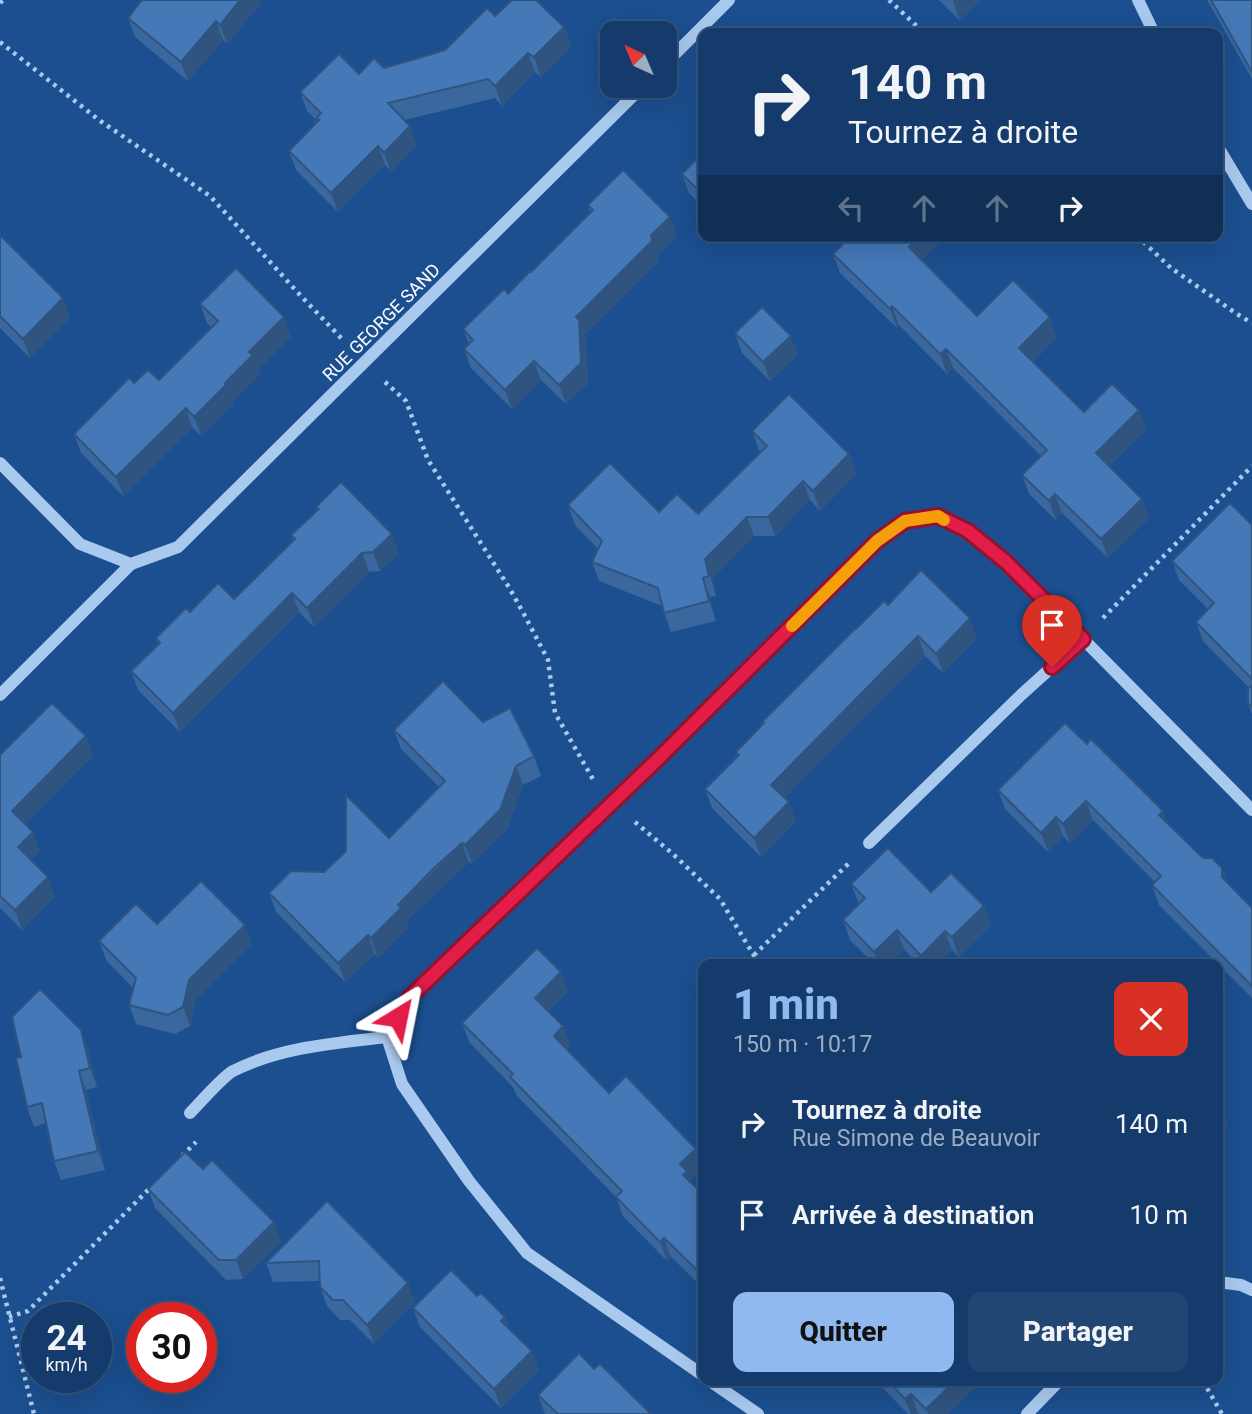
<!DOCTYPE html>
<html lang="fr">
<head>
<meta charset="utf-8">
<style>
	:root { --surface:#143b6b; --page:#214673; --text:#f1f3f6; --muted:#9dadc1; --line:#33557e; --accent:#90b9f0 }
	body { margin:0; font-family:Roboto,sans-serif; background:var(--page); color:var(--text); height:100vh; display:flex; flex-direction:column; font-size:26px; white-space:nowrap }
	* { box-sizing:border-box; margin:0 }
	p { font-size:23px; color:var(--muted) }
	.icon { flex:none; width:38px; height:38px; fill:none; stroke:currentColor; stroke-width:2; stroke-linecap:round; stroke-linejoin:round }
	.map { position:relative; flex:1; overflow:hidden }
	.sheet { position:absolute; left:698px; top:959px; width:525px; height:427px; display:flex; flex-direction:column; background:var(--surface); border-radius:14px; box-shadow:0 7px 28px #0002,0 0 0 2px var(--line) }
	.sheet>* { flex:none }
	.guide { position:absolute; left:698px; top:28px; width:525px; height:214px; border-radius:14px; box-shadow:0 7px 28px #0002,0 0 0 2px var(--line); background:#143b6b; color:var(--text); overflow:hidden }
	.needle { width:46px; rotate:316deg }
	.buttons { position:absolute; left:600px; top:21px; display:grid; gap:14px }
	.buttons a { display:grid; place-items:center; width:77px; height:77px; border-radius:14px; background:var(--surface); box-shadow:0 7px 28px #0002,0 0 0 2px var(--line); font-size:35px }
	.speed { position:absolute; left:21px; top:1302px; display:flex; gap:14px; font-size:35px; font-weight:700; text-align:center }
	.speed>* { display:grid; place-content:center; width:91px; height:91px; border-radius:50%; background:var(--surface); box-shadow:0 7px 28px #0002,0 0 0 2px var(--line); line-height:1 }
	.speed small { font-size:18px; font-weight:400 }
	.speed .limit { border:10px solid #d22; background:#fff; color:#111 }
	.pin { position:absolute; display:grid; place-items:center; width:60px; height:60px; color:#fff; margin:-72px -30px; border-radius:50% 50% 50% 0; rotate:-45deg; box-shadow:0 0 7px #0007 }
	.pin .icon { rotate:45deg }
	.me { position:absolute; width:77px; margin:-38px; rotate:35deg; stroke-linejoin:round; filter:drop-shadow(0 0 5px #0008) }
	.turn { display:flex; align-items:center; gap:24px; height:147px; padding:0 35px; font-size:32px }
	.turn .icon { width:91px; height:91px; stroke-width:2.5 }
	.turn b { display:block; font-size:49px; line-height:60px }
	.lanes { display:flex; align-items:center; height:66px; padding:0 35px; background:#0003; justify-content:center; gap:35px; direction:ltr }
	.lanes .off { opacity:.35 }
	.round { display:grid; place-items:center; flex:none; width:74px; height:74px; border-radius:14px; background:var(--page) }
	.summary { display:flex; align-items:center; justify-content:space-between; height:119px; padding:0 35px }
	h1 { font-size:42px; font-weight:800; line-height:52px; color:var(--accent) }
	.button { display:flex; gap:14px; margin-top:auto; padding:14px 35px }
	.button a { flex:1; height:80px; border-radius:14px; background:var(--accent); color:#111; font-size:28px; font-weight:800; line-height:80px; text-align:center }
	.button a+a { background:var(--page); color:var(--text) }
	ul { padding:0; list-style:none }
	li { display:flex; align-items:center; gap:21px; height:91px; padding:0 35px }
	li div { flex:1 }
	li b { display:block; font-size:26px }
	li em { font-style:normal }
	.map>svg:first-child { display:block }
	.lines { fill:none; stroke-linecap:round; stroke-linejoin:round }
	.path { stroke:#a9c9ee; stroke-width:4.5; stroke-dasharray:3.5 5; stroke-linecap:butt }
	.minor { stroke:#a9c9ee; stroke-width:12 }
	.wall { fill:#3a679d }
	.shaded-wall { fill:#305480 }
	.building { fill:#4478b7; stroke:#305480; stroke-width:2 }
	.route-casing { stroke:#92132f; stroke-width:18 }
	.route { stroke:#e11d48; stroke-width:12 }
	.slow { stroke:#f59e0b; stroke-width:12 }
	.labels { text-anchor:middle; dominant-baseline:central; stroke-width:7; stroke-linejoin:round; paint-order:stroke }
	.street-label { font-size:18px; fill:#fff; stroke:#1b4f8f }
</style>
</head>
<body>
<div class="map">
<svg width="1252" height="1414" viewBox="0 0 1252 1414">
	<rect width="100%" height="100%" fill="#1b4f8f"/>
	<g class="lines">
		<!-- path -->
		<g class="path">
			<path d="M889,0L924,33"/>
			<path d="M0,3L3,0"/>
			<path d="M0,42L99,120L210,196L301,296L344,341"/>
			<path d="M1137,236L1171,268L1237,314L1252,323"/>
			<path d="M385,382L406,401L428,460L510,589L525,616L548,660L555,713L594,781"/>
			<path d="M1103,618L1252,466"/>
			<path d="M635,822L673,854L720,899L759,964"/>
			<path d="M754,955L849,863"/>
			<path d="M182,1156L196,1142"/>
			<path d="M0,1278L34,1414"/>
			<path d="M9,1317L28,1311L151,1187"/>
			<path d="M1203,1381L1222,1414"/>
		</g>
		<!-- minor -->
		<g class="minor">
			<path d="M1138,0L1154,33"/>
			<path d="M665,64L729,0"/>
			<path d="M1218,147L1252,204"/>
			<path d="M0,463L80,544L131,564L178,547L643,86"/>
			<path d="M0,695L131,564"/>
			<path d="M869,843L1021,695L1083,639"/>
			<path d="M190,1113C200,1103 222,1077 233,1071C280,1047 336,1043 387,1037"/>
			<path d="M1218,1282L1241,1285L1252,1290"/>
			<path d="M704,1376L527,1253L469,1181L402,1084L387,1037L410,997L660,757L877,541L905,521L938,517L968,531L1007,562L1252,810"/>
			<path d="M710,1381L758,1414"/>
			<path d="M1027,1414L1059,1381"/>
		</g>
	</g>
	<!-- wall -->
	<g class="wall">
		<path d="M142,0H259L261,3L227,44L223,40L188,81L135,37L128,18Z"/>
		<path d="M939,0H980L960,21Z"/>
		<path d="M1207,0H1252V79Z"/>
		<path d="M495,16L564,27L571,47L541,77L535,72L502,106L495,98L405,120L417,145L391,172L385,165L338,212L296,170L289,151L315,124L314,121L315,119L307,111L300,92L445,50Z"/>
		<path d="M704,152V208L689,193L682,174Z"/>
		<path d="M588,205L677,236L658,254L659,261L585,335L586,339L588,383L566,404L541,380L512,409L471,368L464,349L469,344L463,329L508,294L531,272L590,212Z"/>
		<path d="M0,235L70,317L30,358L0,328Z"/>
		<path d="M851,236H942L943,240L922,260L977,316L1057,337L1033,361L1084,412L1139,410L1146,430L1109,466L1142,499L1149,518L1108,558L1062,513L1056,520L1029,494L1022,475L1041,456L953,368L947,374L899,325L897,328L840,273L833,254Z"/>
		<path d="M200,304L291,336L258,369L260,374L232,402L233,404L201,436L192,427L123,496L81,453L74,434L134,383L159,380L211,327L207,323Z"/>
		<path d="M735,333L798,355L770,381L742,353Z"/>
		<path d="M752,431L849,454L856,474L820,511L810,500L775,536H754L712,579L716,596L710,597L716,621L671,632L662,606L599,581L592,562L598,549L575,525L568,505L698,514L761,452L759,450Z"/>
		<path d="M316,507L399,553L380,571L369,572L314,627L299,612L180,732L138,690L131,671L158,644L156,638L190,612L234,599L293,540L291,535L318,510Z"/>
		<path d="M1252,525V714L1248,703L1249,688L1203,641L1196,622L1208,609L1179,580L1172,561Z"/>
		<path d="M888,605L977,638L943,673L925,656L784,798L796,821L761,857L712,808L705,789L737,756L736,752L763,724L762,722L856,629Z"/>
		<path d="M483,722L534,756L541,776L523,785L507,829L472,864L469,862L440,889L406,922L408,928L378,958L375,954L345,982L276,912L269,893L324,872L389,838L439,787L401,749L394,730Z"/>
		<path d="M1087,744L1163,811L1167,823L1252,908V998L1159,905L1152,885L1155,882L1093,820L1070,843L1063,836L1048,852L1005,809L998,790Z"/>
		<path d="M0,755H93L25,824L40,851L31,860L55,896L22,930L0,908Z"/>
		<path d="M851,884L931,892L991,925L959,957L952,950L939,964H918L904,949L888,964H874L850,940L843,920L859,904Z"/>
		<path d="M157,924L252,944L196,999L190,1026L175,1034L136,1024L129,1005L133,988L106,960L99,941Z"/>
		<path d="M568,991L548,1011L563,1026L570,1045L567,1049L609,1093L696,1149L703,1168L691,1180V1183L704,1195V1289L671,1257L667,1261L623,1216L616,1197L517,1096L513,1087L469,1042L462,1023Z"/>
		<path d="M88,1050L97,1087L86,1090L105,1170L61,1180L54,1161L46,1123L34,1127L27,1107Z"/>
		<path d="M203,1169L274,1222L281,1242L243,1279L226,1280L155,1208L148,1189Z"/>
		<path d="M327,1201L415,1302L374,1344L350,1320H340L327,1306L320,1287V1281L273,1282L266,1263Z"/>
		<path d="M477,1296L505,1317L509,1328L539,1370L501,1408L420,1327L413,1308Z"/>
		<path d="M594,1369L651,1414H545L538,1395Z"/>
		<path d="M876,1381H972L974,1388L948,1414H919L918,1413L908,1414Z"/>
	</g>
	<!-- shaded-wall -->
	<g class="shaded-wall">
		<path d="M240,0H259L261,3L227,44L220,25Z"/>
		<path d="M954,0H980L960,21L953,1Z"/>
		<path d="M216,21L223,40L188,81L181,62Z"/>
		<path d="M564,27L571,47L541,77L534,57Z"/>
		<path d="M528,53L535,72L502,106L495,86Z"/>
		<path d="M410,126L417,145L391,172L384,153Z"/>
		<path d="M378,146L385,165L338,212L331,193Z"/>
		<path d="M670,217L677,236L658,254L659,261L585,335L586,339L588,383L566,404L559,385L576,317L651,235Z"/>
		<path d="M735,236H743L737,242Z"/>
		<path d="M920,236H942L943,240L916,266L909,247Z"/>
		<path d="M63,298L70,317L30,358L23,339Z"/>
		<path d="M892,306L899,325L897,328L890,309Z"/>
		<path d="M284,317L291,336L258,369L260,374L232,402L233,404L201,436L194,417L249,352Z"/>
		<path d="M1050,317L1057,337L1026,367L1019,348Z"/>
		<path d="M791,336L798,355L770,381L763,362Z"/>
		<path d="M946,349L953,368L947,374L940,354Z"/>
		<path d="M534,361L541,380L512,409L505,390Z"/>
		<path d="M186,408L192,427L123,496L116,477Z"/>
		<path d="M1139,410L1146,430L1103,472L1096,453Z"/>
		<path d="M849,454L856,474L820,511L813,491Z"/>
		<path d="M803,481L810,500L775,536L768,517Z"/>
		<path d="M1055,494L1062,513L1056,520L1049,501Z"/>
		<path d="M1142,499L1149,518L1108,558L1101,539Z"/>
		<path d="M747,517L754,536L712,579L716,596L705,559Z"/>
		<path d="M392,534L399,553L380,571L373,552Z"/>
		<path d="M362,553L369,572L314,627L307,608Z"/>
		<path d="M703,578L710,597L716,621L709,601Z"/>
		<path d="M292,593L299,612L180,732L173,713Z"/>
		<path d="M970,618L977,638L943,673L936,654Z"/>
		<path d="M918,636L925,656L778,804L771,785Z"/>
		<path d="M86,736L93,755L19,830L12,811Z"/>
		<path d="M516,766L523,785L507,829L472,864L465,845Z"/>
		<path d="M1086,801L1093,820L1070,843L1063,824Z"/>
		<path d="M789,802L796,821L761,857L754,838Z"/>
		<path d="M1163,811L1170,831L1159,815Z"/>
		<path d="M1056,817L1063,836L1048,852L1041,833Z"/>
		<path d="M33,832L40,851L25,866L18,847Z"/>
		<path d="M462,843L469,862L406,922L408,928L378,958L371,938L398,905Z"/>
		<path d="M1222,868L1229,887L1222,877Z"/>
		<path d="M48,877L55,896L22,930L15,910Z"/>
		<path d="M984,906L991,925L959,957L952,937Z"/>
		<path d="M245,925L252,944L196,999L190,1026L183,1007L189,980Z"/>
		<path d="M897,930L904,949L888,964H878L874,952Z"/>
		<path d="M945,931L952,950L939,964H925L921,956Z"/>
		<path d="M368,935L375,954L345,982L338,963Z"/>
		<path d="M561,972L568,991L542,1017L535,998Z"/>
		<path d="M563,1026L570,1045L561,1055L554,1036Z"/>
		<path d="M81,1030L88,1050L97,1087L90,1068Z"/>
		<path d="M79,1071L86,1090L105,1170L98,1151Z"/>
		<path d="M1221,1105L1228,1124L1218,1134V1108Z"/>
		<path d="M696,1149L703,1168L691,1180L694,1190L690,1194L680,1164Z"/>
		<path d="M274,1222L281,1242L243,1279L236,1260Z"/>
		<path d="M664,1238L671,1257L667,1261L660,1242Z"/>
		<path d="M704,1267V1286L699,1272Z"/>
		<path d="M408,1283L415,1302L374,1344L367,1325Z"/>
		<path d="M505,1317L512,1336L501,1321Z"/>
		<path d="M532,1351L539,1370L501,1408L494,1389Z"/>
		<path d="M955,1381H972L974,1388L948,1414H928L926,1409Z"/>
		<path d="M911,1394L918,1413L917,1414H911L905,1399Z"/>
	</g>
	<!-- building -->
	<g class="building">
		<path d="M142,0H240L220,25L216,21L181,62L128,18Z"/>
		<path d="M512,0H536L564,27L534,57L528,53L495,86L488,79L388,103L410,126L384,153L378,146L331,193L289,151L320,119L314,121L321,113L300,92L339,54L359,74L374,58L384,68L445,50L487,8L495,16Z"/>
		<path d="M1211,0H1252V72Z"/>
		<path d="M704,152V196L682,174Z"/>
		<path d="M623,170L670,217L651,235L652,241L576,317L579,320L581,363L559,385L534,361L505,390L464,349L473,340L463,329L504,289L508,294L530,271L531,272L593,210L588,205Z"/>
		<path d="M0,235L63,298L23,339L0,316Z"/>
		<path d="M851,236H920L909,247L977,316L1013,280L1050,317L1019,348L1084,412L1112,384L1139,410L1096,453L1142,499L1101,539L1055,494L1049,501L1022,475L1047,450L946,349L940,354L892,306L890,309L833,254Z"/>
		<path d="M236,268L284,317L249,352L253,355L225,383L226,385L194,417L186,408L116,477L74,434L129,378L134,383L148,370L159,380L218,321L200,304Z"/>
		<path d="M762,307L791,336L763,362L735,333Z"/>
		<path d="M789,394L849,454L813,491L803,481L768,517H747L705,559L709,576L703,578L709,601L664,613L658,588L592,562L602,541L568,505L610,463L659,512L677,494L698,514L767,446L752,431Z"/>
		<path d="M341,482L392,534L373,552L362,553L307,608L292,593L173,713L131,671L160,643L156,638L186,608L190,612L218,583L234,599L295,539L291,535L319,509L316,507Z"/>
		<path d="M1230,503L1252,525V679L1196,622L1214,603L1172,561Z"/>
		<path d="M921,570L970,618L936,654L918,636L771,785L789,802L754,838L705,789L739,755L736,752L764,723L762,722L855,629H856L884,601L888,605Z"/>
		<path d="M443,681L483,722L510,708L534,756L516,766L500,810L465,845L462,843L433,869L398,905L401,908L371,938L368,935L338,963L269,893L291,871L324,872L346,851V795L389,838L445,781L394,730Z"/>
		<path d="M1252,685V707L1248,703V689Z"/>
		<path d="M52,703L86,736L12,811L33,832L18,847L48,877L15,910L0,896V755Z"/>
		<path d="M1065,723L1087,744L1091,739L1163,811L1159,815L1203,858H1212L1222,868V877L1252,908V986L1152,885L1161,876L1086,801L1063,824L1056,817L1041,833L998,790Z"/>
		<path d="M888,848L931,892L951,873L984,906L952,937L945,931L921,956L897,930L874,952L843,920L865,898L851,884Z"/>
		<path d="M201,881L245,925L189,980L183,1007L168,1015L129,1005L136,978L99,941L136,904L157,924Z"/>
		<path d="M537,948L561,972L535,998L563,1026L554,1036L609,1093L626,1076L696,1149L680,1164L687,1171L683,1175L704,1195V1267L699,1272L664,1238L660,1242L616,1197L622,1191L510,1077L513,1074L462,1023Z"/>
		<path d="M40,989L81,1030L90,1068L79,1071L98,1151L54,1161L42,1103L27,1107L16,1058L21,1057L12,1017Z"/>
		<path d="M185,1152L203,1169L212,1160L274,1222L236,1260H219L148,1189Z"/>
		<path d="M327,1201L408,1283L367,1325L343,1300H333L320,1287L319,1261L266,1263Z"/>
		<path d="M451,1270L477,1296L481,1293L505,1317L501,1321L532,1351L494,1389L413,1308Z"/>
		<path d="M579,1353L594,1369L600,1364L651,1414H558L538,1395Z"/>
		<path d="M888,1381H955L926,1409L911,1394L905,1399Z"/>
	</g>
	<g class="lines">
		<!-- route casing -->
		<g class="route-casing">
			<path id="route" d="M398,1017L410,997L660,757L877,541L905,521L938,516L968,531L1006,562L1083,639L1052,667"/>
		</g>
		<!-- route -->
		<use href="#route" class="route"/>
		<!-- slow -->
		<path class="slow" d="M792,626L877,541L905,521L938,516L944,520"/>
	</g>
	<g class="labels">
		<!-- street labels -->
		<g class="street-label">
			<text transform="translate(381 322) rotate(-45)">RUE GEORGE SAND</text>
		</g>
	</g>
</svg>
<div class="buttons">
<a><svg class="needle" viewBox="-14 -14 28 28"><path d="M0-13l5 13h-10z" fill="#e53935"/><path d="M0 13l5-13h-10z" fill="#9dadc1"/></svg></a>
</div>
<div class="speed"><div>24<small>km/h</small></div><div class="limit">30</div></div>
<div class="pin" style="left:1052px;top:667px;background:#d93025"><svg class="icon" aria-label="arrive" viewBox="0 0 24 24"><path d="M6 21V4h12l-3 4 3 4H6"/></svg></div>
<svg class="me" style="left:398px;top:1017px" viewBox="-20 -20 40 40"><path d="M0-17L14 15 0 8-14 15z" fill="#e11d48" stroke="#fff" stroke-width="4"/></svg>
<div class="guide">
<div class="turn"><svg class="icon" aria-label="right" viewBox="0 0 24 24"><path d="M7 20v-9h11M14 6l5 5-5 5"/></svg><div><b>140 m</b>Tournez à droite</div></div>
<div class="lanes"><svg class="icon off" aria-label="left" viewBox="0 0 24 24"><path d="M17 20v-9H6M10 6l-5 5 5 5"/></svg><svg class="icon off" aria-label="ahead" viewBox="0 0 24 24"><path d="M12 20V5M6 11l6-6 6 6"/></svg><svg class="icon off" aria-label="ahead" viewBox="0 0 24 24"><path d="M12 20V5M6 11l6-6 6 6"/></svg><svg class="icon" aria-label="right" viewBox="0 0 24 24"><path d="M7 20v-9h11M14 6l5 5-5 5"/></svg></div>
</div>
<section class="sheet">
<div class="summary"><div><h1>1 min</h1><p>150 m · 10:17</p></div><a class="round" style="background:#d93025;color:#fff"><svg class="icon" aria-label="close" viewBox="0 0 24 24"><path d="M6 6l12 12M18 6L6 18"/></svg></a></div>
<ul>
<li><svg class="icon" aria-label="right" viewBox="0 0 24 24"><path d="M7 20v-9h11M14 6l5 5-5 5"/></svg><div><b>Tournez à droite</b><p>Rue Simone de Beauvoir</p></div><em>140 m</em></li>
<li><svg class="icon" aria-label="arrive" viewBox="0 0 24 24"><path d="M6 21V4h12l-3 4 3 4H6"/></svg><div><b>Arrivée à destination</b></div><em>10 m</em></li>
</ul>
<div class="button"><a>Quitter</a><a>Partager</a></div>
</section>
</div>
</body>
</html>
